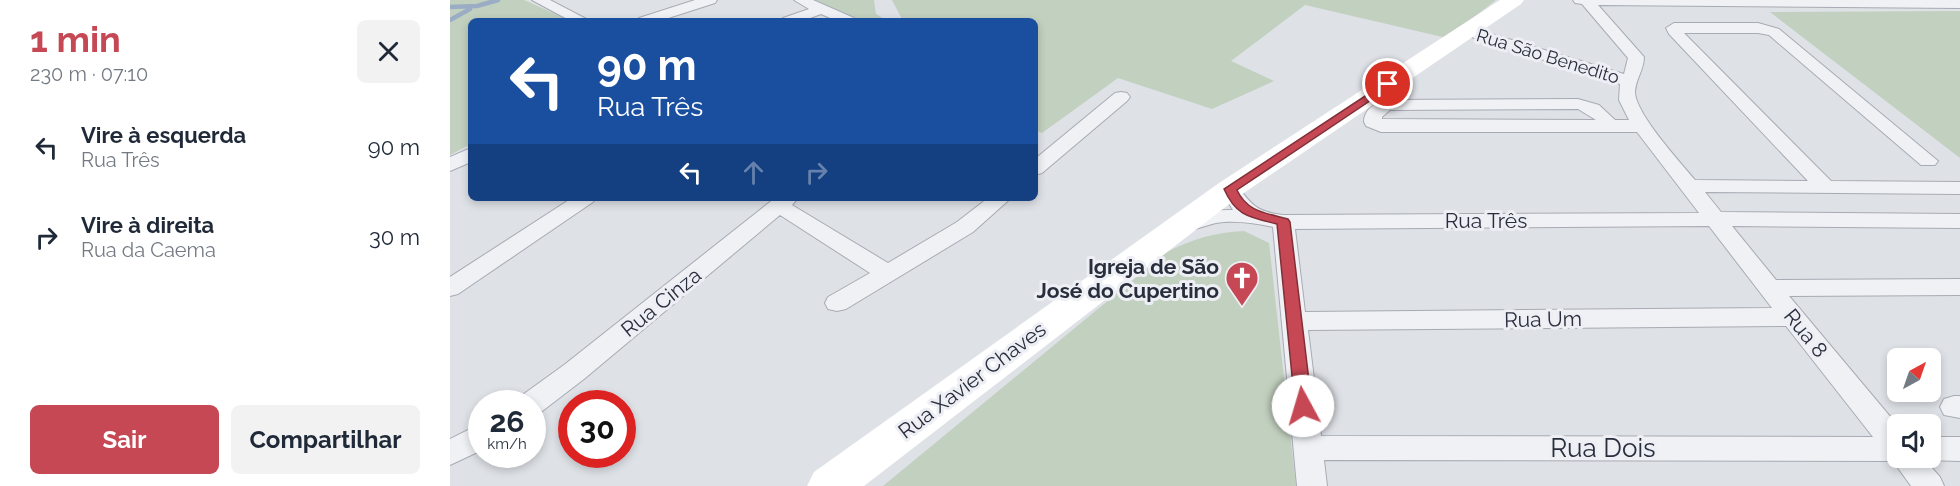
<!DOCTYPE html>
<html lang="pt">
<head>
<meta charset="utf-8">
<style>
	:root { --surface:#fff; --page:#f2f2f3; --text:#1f2937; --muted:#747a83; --accent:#c64854 }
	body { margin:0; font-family:Raleway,sans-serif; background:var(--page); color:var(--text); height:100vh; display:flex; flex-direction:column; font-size:22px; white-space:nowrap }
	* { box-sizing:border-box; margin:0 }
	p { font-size:20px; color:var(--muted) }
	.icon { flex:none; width:33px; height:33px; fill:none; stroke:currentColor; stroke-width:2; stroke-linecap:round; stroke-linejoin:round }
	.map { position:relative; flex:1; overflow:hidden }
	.side { display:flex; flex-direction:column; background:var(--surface); width:450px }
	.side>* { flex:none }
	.hud { position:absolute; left:18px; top:18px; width:570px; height:183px; border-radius:9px; box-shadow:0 3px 9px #0003; background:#1a4fa0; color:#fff; overflow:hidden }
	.needle { width:39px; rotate:40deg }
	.buttons { position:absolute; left:1437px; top:348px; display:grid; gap:12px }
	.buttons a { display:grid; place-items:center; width:54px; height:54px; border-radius:9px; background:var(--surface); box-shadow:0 3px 9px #0003; font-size:30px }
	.speed { position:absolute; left:18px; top:390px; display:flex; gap:12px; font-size:30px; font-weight:700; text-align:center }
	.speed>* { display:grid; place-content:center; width:78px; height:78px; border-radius:50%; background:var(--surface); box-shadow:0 3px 9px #0003; line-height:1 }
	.speed small { font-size:15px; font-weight:400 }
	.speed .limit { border:9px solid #d22; background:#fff; color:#111 }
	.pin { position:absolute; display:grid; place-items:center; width:51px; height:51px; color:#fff; margin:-26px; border:3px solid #fff; border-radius:50%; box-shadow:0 2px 6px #0007 }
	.me { position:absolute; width:66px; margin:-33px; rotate:354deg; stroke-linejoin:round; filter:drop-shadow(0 0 4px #0008) }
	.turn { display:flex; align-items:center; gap:21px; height:126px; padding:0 30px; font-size:27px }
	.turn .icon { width:78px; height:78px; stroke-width:2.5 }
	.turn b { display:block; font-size:42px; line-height:51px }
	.lanes { display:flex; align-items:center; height:57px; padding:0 30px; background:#0003; justify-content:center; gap:30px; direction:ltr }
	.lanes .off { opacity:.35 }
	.round { display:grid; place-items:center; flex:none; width:63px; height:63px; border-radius:9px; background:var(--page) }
	.summary { display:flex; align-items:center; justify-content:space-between; height:102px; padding:0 30px }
	h1 { font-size:36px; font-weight:700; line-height:45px; color:var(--accent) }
	.action { display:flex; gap:12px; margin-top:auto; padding:12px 30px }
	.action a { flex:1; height:69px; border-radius:9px; background:var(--accent); color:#fff; font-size:24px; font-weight:700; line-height:69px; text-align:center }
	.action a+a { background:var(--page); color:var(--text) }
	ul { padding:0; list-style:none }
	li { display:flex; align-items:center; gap:18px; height:90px; padding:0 30px }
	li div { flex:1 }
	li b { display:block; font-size:22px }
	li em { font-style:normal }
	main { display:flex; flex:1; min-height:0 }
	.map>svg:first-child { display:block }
	.green { fill:#c2d0bf }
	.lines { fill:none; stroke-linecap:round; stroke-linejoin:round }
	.stream { stroke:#9aadc5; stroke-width:4.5 }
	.street-casing { stroke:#a7abb3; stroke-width:2 }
	.street { fill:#f0f1f5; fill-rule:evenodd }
	.secondary { fill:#fff; fill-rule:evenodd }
	.route { fill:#c64854; stroke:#812f37; stroke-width:1.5 }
	.labels { text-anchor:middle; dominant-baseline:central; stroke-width:6; stroke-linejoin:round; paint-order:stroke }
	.far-street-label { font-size:18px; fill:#282e3c; stroke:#edeff4 }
	.street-label { font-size:21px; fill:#282e3c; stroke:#edeff4 }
	.poi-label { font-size:21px; font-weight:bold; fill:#282e3c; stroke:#edeff4; text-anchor:end }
	.near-street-label { font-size:26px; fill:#282e3c; stroke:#edeff4 }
</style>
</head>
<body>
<main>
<section class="side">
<div class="summary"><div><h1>1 min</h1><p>230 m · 07:10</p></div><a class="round"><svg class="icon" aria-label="close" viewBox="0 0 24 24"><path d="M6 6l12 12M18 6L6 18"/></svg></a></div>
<ul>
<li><svg class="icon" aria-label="left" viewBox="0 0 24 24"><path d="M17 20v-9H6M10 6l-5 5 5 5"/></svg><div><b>Vire à esquerda</b><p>Rua Três</p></div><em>90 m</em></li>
<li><svg class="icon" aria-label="right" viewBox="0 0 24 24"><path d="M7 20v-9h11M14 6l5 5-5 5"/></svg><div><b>Vire à direita</b><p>Rua da Caema</p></div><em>30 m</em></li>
</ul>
<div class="action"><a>Sair</a><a>Compartilhar</a></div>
</section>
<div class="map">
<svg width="1510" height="486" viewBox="0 0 1510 486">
	<rect width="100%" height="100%" fill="#dee1e6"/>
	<!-- green -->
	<g class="green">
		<path d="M0,0H74L122,21H21V144L0,155Z"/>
		<path d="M364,0H424L426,14L438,21H412Z"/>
		<path d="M442,0H1046L997,38L855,5L781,61L824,81L762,109L668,78L592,133L585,130V21H453Z"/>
		<path d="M1510,11V158L1320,12Z"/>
		<path d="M794,231L819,243L846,486H433L717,252C742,239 766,232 794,231Z"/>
	</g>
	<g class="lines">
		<!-- stream -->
		<g class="stream">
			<path d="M0,7L27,6L48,0"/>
			<path d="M0,20L20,9"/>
		</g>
		<!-- street casing -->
		<g class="street-casing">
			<g id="street">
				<path d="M82,0H100L140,21H121Z"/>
				<path d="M245,0H267L265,3L209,21H187L189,18Z"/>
				<path d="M344,0H363L404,18L406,21H387L371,14L352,21H331L333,18L359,9Z"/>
				<path d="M1123,0H1510V8L1148,5L1194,57C1194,70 1185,80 1185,93C1187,115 1229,161 1245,180L1358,181L1219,34L1216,28L1224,23H1308L1329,29L1488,161L1485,165H1471L1319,35L1308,33H1234L1381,181L1510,182V194L1255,192L1271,212L1510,214V228L1282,226L1326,280L1510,279V295L1339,296L1448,426V458H1480V437H1510V461L1475,460L1490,477L1494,486H1461L1443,461L874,460L877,486H847L823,227C805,223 784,220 766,223C753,226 739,233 725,230L722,225L725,220C744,215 763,209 783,210L770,189L773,185L780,183L787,185C801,205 807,212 833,215L1249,213L1187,132H931L916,126L914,122C914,110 925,102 936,100L1128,99L1149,105L1165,120H1179L1169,100L1170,84L1012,34L1009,31L1017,26L1022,28L1174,74L1178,58L1132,4L1125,3ZM1128,109L1146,120L932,119V117L940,110ZM1259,226L1322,308L855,312L845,229ZM1336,326L1423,437L871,436L858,330Z"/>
				<path d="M671,92L677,93L680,97L677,101L592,173L585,175V159L665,93Z"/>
				<path d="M21,148V162L0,171V157Z"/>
				<path d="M122,198H146L143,202L8,294L0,296V277Z"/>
				<path d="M325,198H348L342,205L438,263L507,222L538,198H561L523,232L396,309L387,311L378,309L375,303L378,297L420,273L330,215L134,379L91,412L82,414V404H67L71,396L114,365Z"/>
				<path d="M1504,396H1510V418L1494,415L1490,407L1494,399Z"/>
				<path d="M32,423V450L0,465V439Z"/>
			</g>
		</g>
		<!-- street -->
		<use href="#street" class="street"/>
		<!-- secondary -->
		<path class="secondary" d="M1050,0H1074L1071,4L791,195L414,486H357L364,472L769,183Z"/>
	</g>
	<!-- route -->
	<path class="route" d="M938,81L943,84L942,86L787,190C797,212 816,213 838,219L840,222L862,406L859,410L853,412L847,410L845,406L827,224C799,217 786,216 774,189Z"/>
	<!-- icons -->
	<defs>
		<g id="church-pin" transform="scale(1.725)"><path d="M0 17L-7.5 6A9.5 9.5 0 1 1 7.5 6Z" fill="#c64854" stroke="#edeff4"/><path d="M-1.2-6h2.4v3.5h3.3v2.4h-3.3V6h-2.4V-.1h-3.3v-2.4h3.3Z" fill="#fff"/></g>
	</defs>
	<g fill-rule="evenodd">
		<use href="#church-pin" x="792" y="278"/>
	</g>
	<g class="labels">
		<!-- far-street labels -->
		<g class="far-street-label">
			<text transform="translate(1098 56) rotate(17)">Rua São Benedito</text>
		</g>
		<!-- street labels -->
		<g class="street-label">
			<text x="1036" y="220">Rua Três</text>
			<text transform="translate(211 302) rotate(-39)">Rua Cinza</text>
			<text transform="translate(1093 319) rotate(-1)">Rua Um</text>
			<text transform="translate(1356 333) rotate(51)">Rua 8</text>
			<text transform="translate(522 380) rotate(-37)">Rua Xavier Chaves</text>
		</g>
		<!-- poi labels -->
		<g class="poi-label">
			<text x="769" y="266">Igreja de São<tspan x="769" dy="24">José do Cupertino</tspan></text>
		</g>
		<!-- near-street labels -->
		<g class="near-street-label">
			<text x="1153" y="448">Rua Dois</text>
		</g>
	</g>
</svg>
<div class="buttons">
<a><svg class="needle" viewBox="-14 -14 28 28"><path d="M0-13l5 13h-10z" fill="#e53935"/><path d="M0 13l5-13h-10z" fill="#747a83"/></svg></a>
<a><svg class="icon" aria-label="sound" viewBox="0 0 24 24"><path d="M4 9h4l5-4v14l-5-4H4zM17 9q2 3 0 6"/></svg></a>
</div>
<div class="speed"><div>26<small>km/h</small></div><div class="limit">30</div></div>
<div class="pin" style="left:938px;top:84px;background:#d93025"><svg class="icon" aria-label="arrive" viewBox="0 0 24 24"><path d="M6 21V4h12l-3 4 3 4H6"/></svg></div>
<svg class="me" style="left:853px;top:406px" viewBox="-20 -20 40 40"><circle r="19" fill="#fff"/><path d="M0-13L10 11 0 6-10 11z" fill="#c64854"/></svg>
<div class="hud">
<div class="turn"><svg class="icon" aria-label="left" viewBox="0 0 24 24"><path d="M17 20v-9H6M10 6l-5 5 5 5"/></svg><div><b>90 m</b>Rua Três</div></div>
<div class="lanes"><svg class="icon" aria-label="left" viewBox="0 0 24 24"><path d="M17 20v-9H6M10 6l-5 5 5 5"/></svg><svg class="icon off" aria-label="ahead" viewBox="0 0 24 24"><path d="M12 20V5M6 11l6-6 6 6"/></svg><svg class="icon off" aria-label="right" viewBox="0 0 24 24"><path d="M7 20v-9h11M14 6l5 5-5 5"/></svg></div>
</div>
</div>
</main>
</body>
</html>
